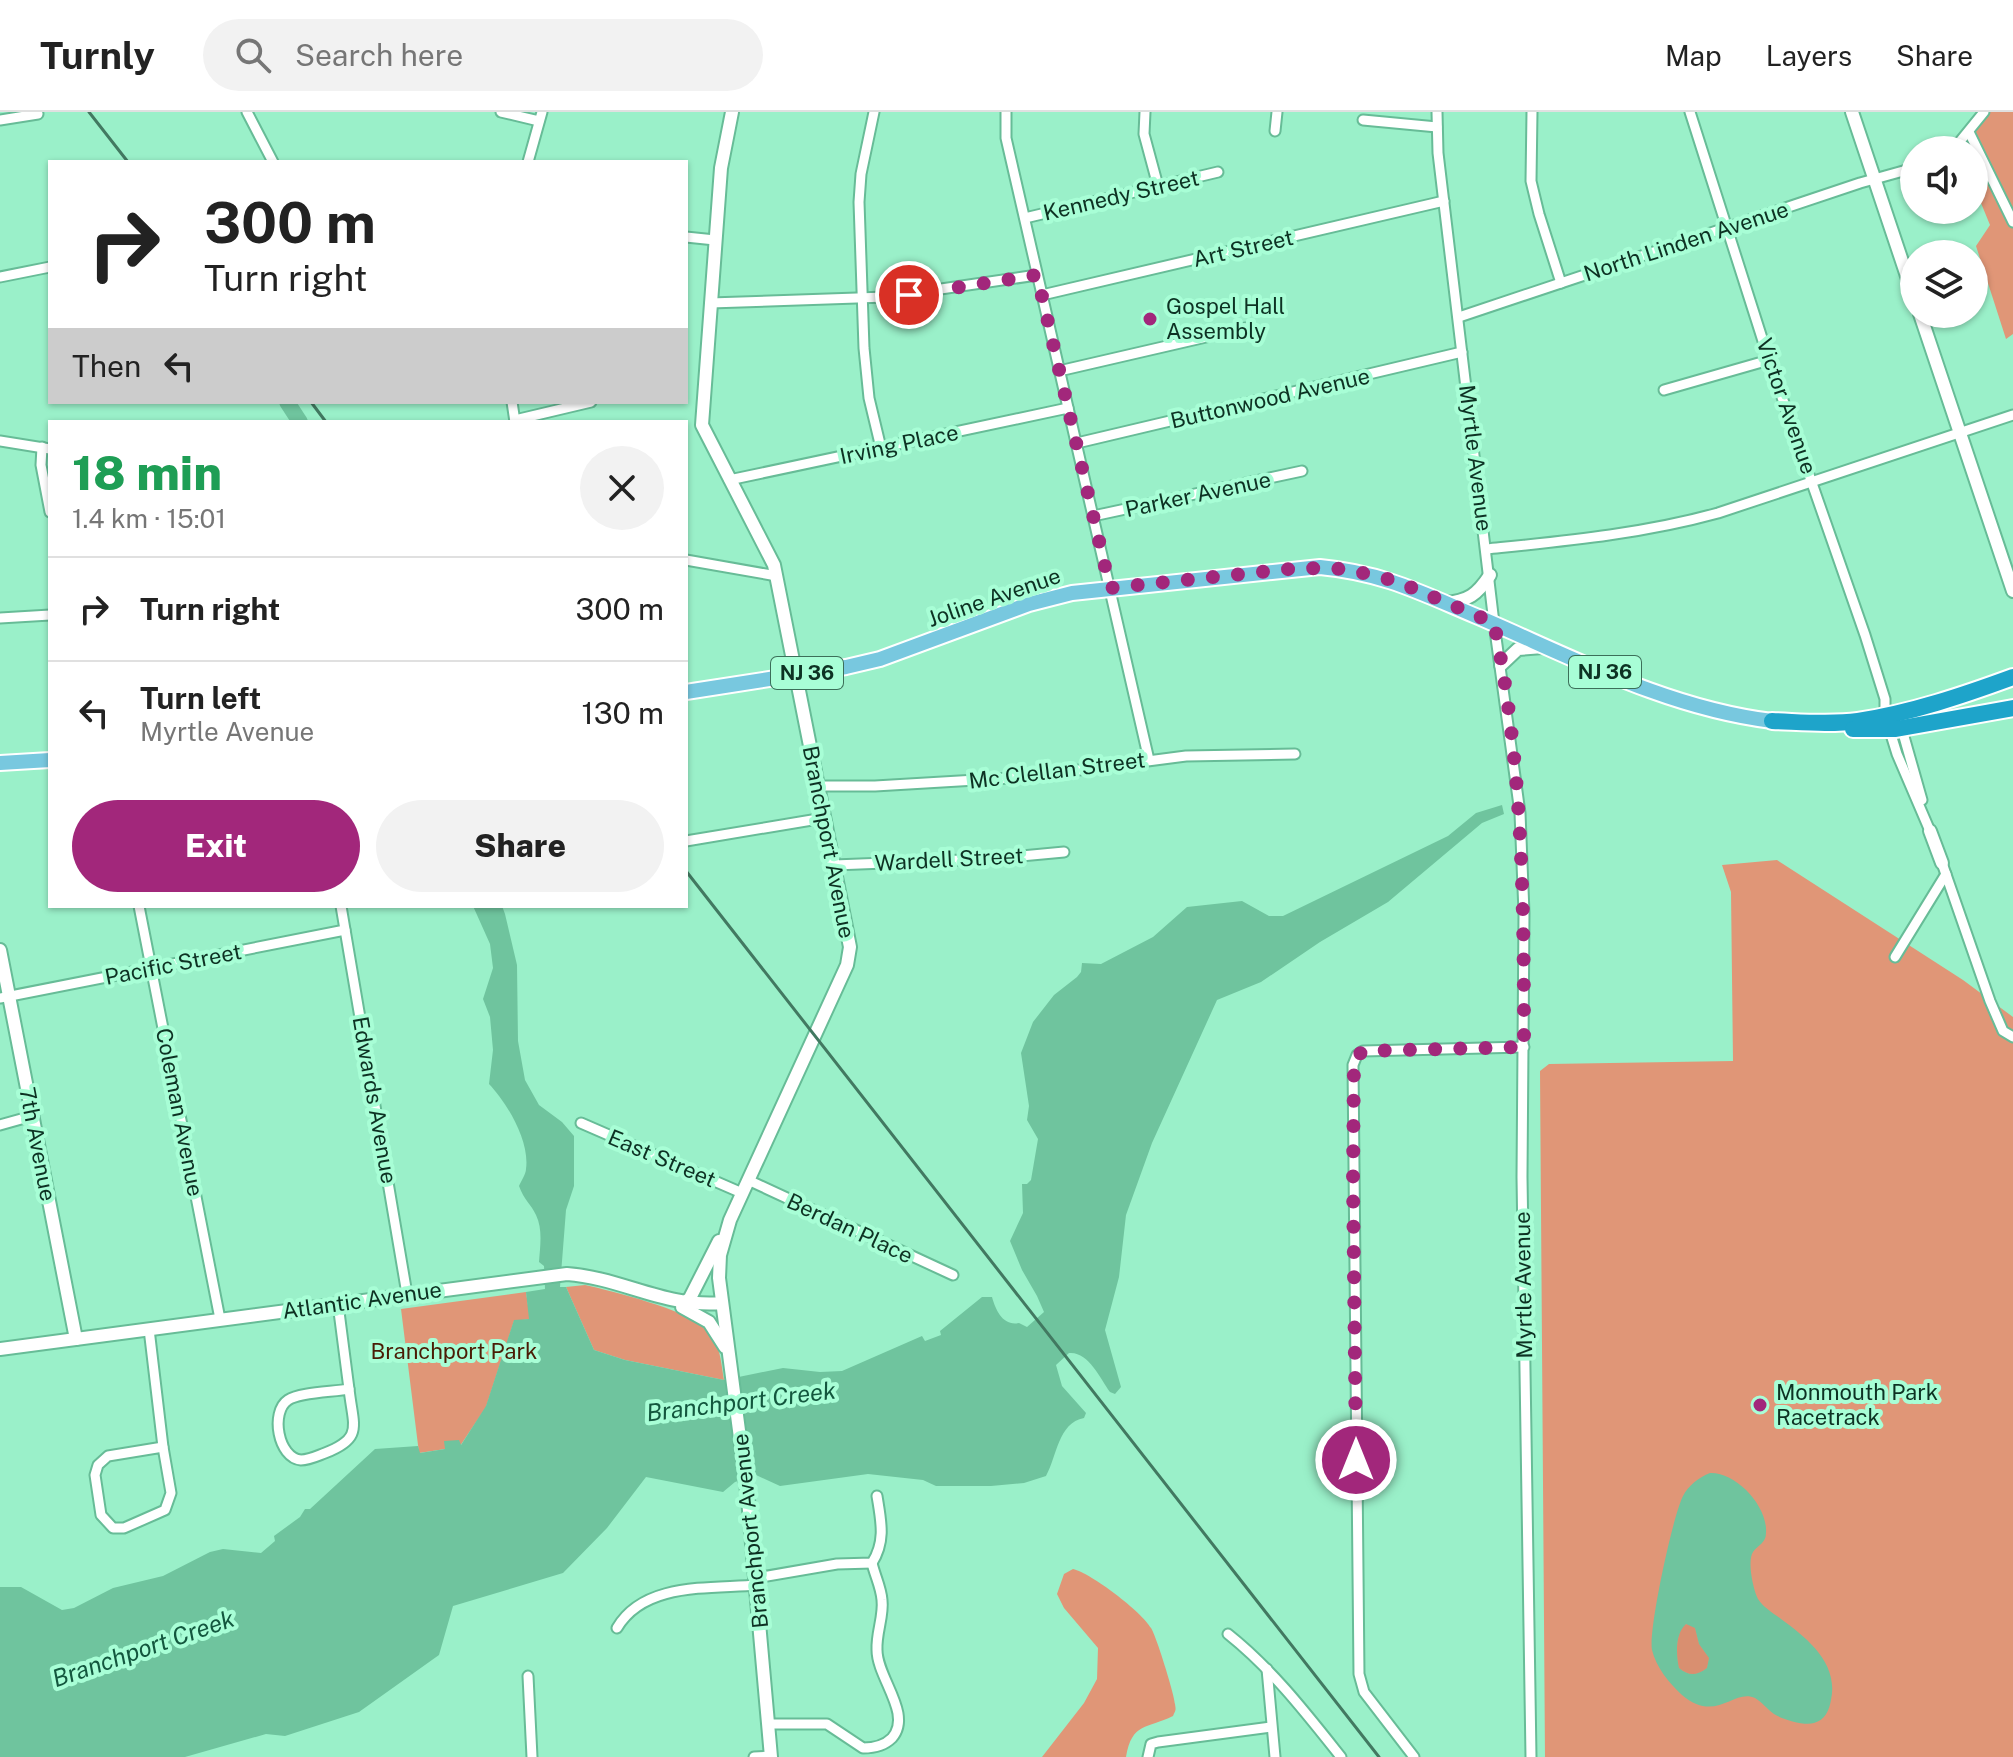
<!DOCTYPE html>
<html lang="en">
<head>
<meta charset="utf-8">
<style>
	:root { --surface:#fff; --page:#f2f2f2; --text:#222; --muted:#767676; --line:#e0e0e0; --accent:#a2277b }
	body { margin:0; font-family:"Public Sans",sans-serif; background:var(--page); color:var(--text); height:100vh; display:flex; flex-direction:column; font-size:30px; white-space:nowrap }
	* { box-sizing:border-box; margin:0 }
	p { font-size:26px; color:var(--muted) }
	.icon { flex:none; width:44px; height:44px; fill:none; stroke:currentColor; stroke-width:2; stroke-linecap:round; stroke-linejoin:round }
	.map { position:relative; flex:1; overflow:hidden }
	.side { position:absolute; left:48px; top:308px; width:640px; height:488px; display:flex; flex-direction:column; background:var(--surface); border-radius:0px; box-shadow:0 2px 6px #0004 }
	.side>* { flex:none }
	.banner { position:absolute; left:48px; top:48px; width:640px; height:244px; border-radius:0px; box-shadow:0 2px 6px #0004; background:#fff; color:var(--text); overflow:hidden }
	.controls { position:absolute; left:1900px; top:24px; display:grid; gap:16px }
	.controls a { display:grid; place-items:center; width:88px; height:88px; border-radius:50%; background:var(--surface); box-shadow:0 2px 6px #0004; font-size:40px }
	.pin { position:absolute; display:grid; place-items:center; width:68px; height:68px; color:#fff; margin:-34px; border:4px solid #fff; border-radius:50%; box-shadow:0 2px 8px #0007 }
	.me { position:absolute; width:88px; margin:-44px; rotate:0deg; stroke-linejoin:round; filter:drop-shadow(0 0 6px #0008) }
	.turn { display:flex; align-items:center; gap:28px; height:168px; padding:0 24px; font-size:36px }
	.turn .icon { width:104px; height:104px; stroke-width:2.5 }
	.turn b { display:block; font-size:56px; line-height:68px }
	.then { display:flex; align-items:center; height:76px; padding:0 24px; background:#0003; gap:16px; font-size:30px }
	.round { display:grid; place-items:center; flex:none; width:84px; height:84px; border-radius:42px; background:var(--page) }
	.head { display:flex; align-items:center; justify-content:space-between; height:136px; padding:0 24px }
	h1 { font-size:48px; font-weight:800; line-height:60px; color:#1e9e55 }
	.primary-button { display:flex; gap:16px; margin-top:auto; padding:16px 24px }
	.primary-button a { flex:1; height:92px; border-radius:48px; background:var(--accent); color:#fff; font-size:32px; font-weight:800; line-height:92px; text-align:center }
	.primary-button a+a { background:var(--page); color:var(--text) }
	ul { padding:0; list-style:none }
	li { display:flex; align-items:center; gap:24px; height:104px; padding:0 24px; border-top:2px solid var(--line) }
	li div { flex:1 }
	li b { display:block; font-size:30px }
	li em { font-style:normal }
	header { display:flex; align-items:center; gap:48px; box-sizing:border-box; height:112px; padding:0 40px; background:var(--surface); border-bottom:2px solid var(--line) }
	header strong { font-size:38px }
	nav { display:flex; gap:44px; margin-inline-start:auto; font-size:28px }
	.search { width:560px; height:72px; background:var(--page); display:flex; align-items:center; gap:20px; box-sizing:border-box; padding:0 28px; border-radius:44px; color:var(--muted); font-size:30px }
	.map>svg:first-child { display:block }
	.green { fill:#e09677 }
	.forest { fill:#d98f70 }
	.water { fill:#6fc49e; fill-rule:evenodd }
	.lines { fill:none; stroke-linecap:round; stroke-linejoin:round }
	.river { stroke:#6fc49e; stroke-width:16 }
	.street-casing { stroke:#67bc97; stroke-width:13 }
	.secondary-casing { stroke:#67bc97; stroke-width:16 }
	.primary-casing { stroke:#fff; stroke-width:18 }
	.highway-casing { stroke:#fff; stroke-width:20 }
	.street { stroke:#fff; stroke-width:9 }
	.secondary { stroke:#fff; stroke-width:12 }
	.primary { stroke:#78c8df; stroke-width:14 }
	.highway { stroke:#1ea4ca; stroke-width:16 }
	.rail { stroke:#427961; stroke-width:3 }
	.route { stroke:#a2277b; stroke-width:14; stroke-dasharray:0 25.2 }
	.poi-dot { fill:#a2277b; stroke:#a8fed6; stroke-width:3 }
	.labels { text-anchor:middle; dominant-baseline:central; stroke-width:8; stroke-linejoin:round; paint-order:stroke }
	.shield { fill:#a8fed6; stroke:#3c6f59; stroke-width:2 }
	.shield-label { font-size:20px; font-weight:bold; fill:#0d3223 }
	.street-label { font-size:22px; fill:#0d3223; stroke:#a8fed6 }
	.poi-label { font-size:22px; fill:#0d3223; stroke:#a8fed6; text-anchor:start }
	.park-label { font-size:22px; fill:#4a1c05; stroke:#a8fed6 }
	.water-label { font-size:24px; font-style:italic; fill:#13573e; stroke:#a8fed6 }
</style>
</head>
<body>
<header>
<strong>Turnly</strong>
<div class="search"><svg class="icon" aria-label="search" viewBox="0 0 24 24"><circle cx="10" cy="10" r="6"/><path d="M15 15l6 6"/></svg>Search here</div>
<nav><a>Map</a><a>Layers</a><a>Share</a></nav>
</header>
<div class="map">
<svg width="2013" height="1645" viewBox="0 0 2013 1645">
	<rect width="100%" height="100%" fill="#9af0c9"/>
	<!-- green -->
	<g class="green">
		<path d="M1977,0H2013V222L2006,227L1976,134L1990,113L1974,74V38H1959L1955,29Z"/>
		<path d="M1777,748L1963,868L2013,905V1645H1545L1540,959L1549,952L1733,949L1731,780L1722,753Z"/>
		<path d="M585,1173C613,1179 685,1198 705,1215C720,1228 721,1250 724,1268L625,1248L594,1238L566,1175Z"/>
		<path d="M526,1180L530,1207L514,1209L486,1295L460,1334L459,1329H445V1337L419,1341L401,1197Z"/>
		<path d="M1073,1457C1091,1461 1142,1500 1151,1516C1156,1523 1175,1584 1175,1592C1176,1599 1176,1597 1173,1604C1147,1617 1132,1610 1126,1645H1042L1084,1591L1097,1567L1098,1536L1064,1496L1057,1482L1064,1462Z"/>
	</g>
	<!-- forest -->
	<path class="forest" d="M1690,1512L1695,1516L1699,1532L1709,1546L1707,1556C1696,1564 1690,1564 1679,1556C1676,1542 1676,1526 1683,1513Z"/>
	<!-- water -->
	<g class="water">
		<path d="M1502,693L1504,702L1482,711L1388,790L1320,830L1261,870L1217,888L1152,1031L1126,1103L1119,1165L1105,1218L1121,1275L1115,1282L1110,1280C1100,1266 1088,1239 1069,1241L1056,1253L1062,1274L1086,1301L1084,1306C1058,1311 1057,1344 1046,1364L1024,1371L991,1374H936L923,1368L868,1362L780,1374L756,1363L735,1370L723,1380L646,1365L607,1416L563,1461L453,1494L439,1543L359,1600L285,1624L266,1622L185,1645H0V1475H21L62,1498L74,1496L113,1476L163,1464L210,1440L223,1437L261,1441L275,1429L274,1424L300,1405L305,1397H310L375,1337L418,1334L420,1341L445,1337L444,1329L459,1328L461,1333L486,1294L514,1208L529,1207L526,1180L545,1177L544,1154L539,1150C540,1135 543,1117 536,1103C531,1092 524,1088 519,1074C521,1069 526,1062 526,1057C530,1029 507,991 489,972L493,938L490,905L483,887L493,856L490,832L473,794H502L505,802L517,853L518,929L525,968L539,993L562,1010L574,1024V1074L566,1098L560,1175H566L594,1238L625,1248L724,1268L783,1256L820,1260L842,1259L922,1224L925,1229L941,1223L940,1219L982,1185H992C996,1199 1003,1214 1019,1211L1027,1215L1044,1200L1037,1184L1022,1158L1010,1129L1023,1101L1022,1072H1027L1031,1068L1038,1027L1027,1008L1029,994L1021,941L1033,910L1054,883L1077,865L1081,860L1082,851L1101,852L1153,825L1187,795L1242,789L1269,804H1283L1448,724L1476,701Z"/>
		<path d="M1710,1361C1736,1360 1768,1394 1766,1421C1766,1431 1758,1433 1753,1440C1747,1449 1753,1477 1758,1487C1763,1495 1773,1501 1781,1507C1807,1526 1839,1551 1831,1588C1829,1599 1825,1608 1814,1611C1804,1614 1782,1607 1774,1602C1767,1597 1762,1590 1755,1586C1734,1576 1716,1612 1682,1583C1669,1571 1656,1555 1652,1538C1648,1519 1673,1403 1683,1384C1688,1374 1699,1365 1710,1361ZM1686,1512L1695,1516L1699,1532L1709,1546L1707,1556C1696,1564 1689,1564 1679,1556C1676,1542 1675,1522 1686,1512Z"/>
	</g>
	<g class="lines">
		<!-- river -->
		<path class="river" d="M287,290L300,310"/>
		<!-- street casing -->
		<g class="street-casing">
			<g id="street">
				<path d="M247,0L273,50"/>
				<path d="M501,0L539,9"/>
				<path d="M874,0L861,62L859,90L864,236L869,286L881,336"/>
				<path d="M1006,0V26L1149,648"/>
				<path d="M1145,0L1144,22L1158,74"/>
				<path d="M1437,0L1438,41L1494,511L1520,701L1524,801L1522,1065L1531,1645"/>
				<path d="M1532,0L1531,69L1539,102L1561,171"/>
				<path d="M1690,0L1769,248L1865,523L1885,587V603L1897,642L1930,719"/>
				<path d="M0,8L38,2"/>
				<path d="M1363,8L1437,15"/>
				<path d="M1275,19L1277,0"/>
				<path d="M1969,20L2013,110"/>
				<path d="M1953,38L1984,0"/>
				<path d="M528,50L542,0"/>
				<path d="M1025,106L1218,60"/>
				<path d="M686,125L715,128"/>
				<path d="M0,165L50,155"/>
				<path d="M1042,183L1444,89"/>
				<path d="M710,191L886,185L1037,163"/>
				<path d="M1459,205L1860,71L1914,56"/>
				<path d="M1059,259L1245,216"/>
				<path d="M1664,278L1769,248"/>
				<path d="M512,290L515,310"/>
				<path d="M515,308L591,290"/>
				<path d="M0,329L50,337"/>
				<path d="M1077,331L1462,240"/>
				<path d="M42,335L41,353L50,400"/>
				<path d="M729,368L1068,296"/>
				<path d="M1093,404L1302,359"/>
				<path d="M1487,437C1565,429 1642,422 1718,401L2013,303"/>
				<path d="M686,448L777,464"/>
				<path d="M0,506L50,503"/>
				<path d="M1901,614L1922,688"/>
				<path d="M818,674H875L1025,665L1186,644L1295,642"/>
				<path d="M686,729L824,706"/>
				<path d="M1942,751L1990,889L2003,919L2013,925"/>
				<path d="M834,753L988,747L1064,740"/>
				<path d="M139,794L220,1207"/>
				<path d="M341,794L407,1182"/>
				<path d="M1895,845L1946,762"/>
				<path d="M0,886L345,818"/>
				<path d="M581,1011L742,1081"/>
				<path d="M0,1013L32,1004"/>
				<path d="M748,1068L953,1163"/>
				<path d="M338,1192L349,1277"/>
				<path d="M149,1217L163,1335"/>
				<path d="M349,1277C353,1314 364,1326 325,1341C317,1344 309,1348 301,1348C278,1346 270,1300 288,1288C300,1280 334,1280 349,1277Z"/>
				<path d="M163,1335L171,1381L165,1398L124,1416H113L101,1403L95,1363L98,1353L108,1344Z"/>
				<path d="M756,1466L837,1452L872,1451C886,1429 881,1409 877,1384"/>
				<path d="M617,1516C644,1470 709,1477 757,1473"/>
				<path d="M1228,1522C1272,1557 1306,1601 1341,1645"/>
				<path d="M1267,1557L1275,1645"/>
				<path d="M528,1564L532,1645"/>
				<path d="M769,1612H827L863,1636C874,1636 884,1634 892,1626C913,1602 877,1566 877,1538C876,1521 884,1504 882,1488C881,1475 875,1464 872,1451"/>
				<path d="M754,1645L771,1644"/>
				<path d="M1148,1645L1151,1632L1158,1630L1271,1615"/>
				<path d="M1414,1645L1364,1580L1359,1562L1353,953L1357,943L1363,939L1524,935"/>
			</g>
		</g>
		<!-- secondary casing -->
		<g class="secondary-casing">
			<g id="secondary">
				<path d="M732,0L721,56L702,313L774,453L850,835L847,853L730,1108L720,1143L719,1166L748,1387L771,1645"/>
				<path d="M1852,0L1914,185"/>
				<path d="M1920,202L2013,479"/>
				<path d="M1445,491C1468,489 1477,483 1490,463"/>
				<path d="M1501,553L1518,537L1543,535"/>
				<path d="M1930,719L1942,751"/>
				<path d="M0,838L76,1227"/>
				<path d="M684,1191L690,1186L719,1129"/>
				<path d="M682,1195L709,1210L725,1235"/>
				<path d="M0,1237L567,1162C622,1166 665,1196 722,1191"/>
			</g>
		</g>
		<!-- primary casing -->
		<g class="primary-casing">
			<g id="primary">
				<path d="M686,580L846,555L880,547L1029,492L1072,481L1320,455C1383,461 1419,480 1476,504C1572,545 1666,596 1772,609"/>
				<path d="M0,651L50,648"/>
			</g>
		</g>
		<!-- highway casing -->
		<g class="highway-casing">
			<g id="highway">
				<path d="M1772,609C1801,610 1830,613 1858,609C1911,601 1964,583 2013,565"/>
				<path d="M1853,617H1896L2013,596"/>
			</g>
		</g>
		<!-- street -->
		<use href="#street" class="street"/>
		<!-- secondary -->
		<use href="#secondary" class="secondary"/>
		<!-- primary -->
		<use href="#primary" class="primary"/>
		<!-- highway -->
		<use href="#highway" class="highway"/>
		<!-- rail -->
		<g class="rail">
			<path d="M89,0L128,50"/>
			<path d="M311,290L326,310"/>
			<path d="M686,759L1379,1645"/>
		</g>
	</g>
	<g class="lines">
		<!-- route -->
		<path class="route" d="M909,183L1037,163L1110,476L1299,456L1346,457L1396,469L1494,511C1523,651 1524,793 1524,935L1363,939L1354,947L1353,1070L1356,1348"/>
	</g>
	<!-- markers -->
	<g class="poi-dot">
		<circle cx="1150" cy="207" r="8"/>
		<circle cx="1760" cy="1293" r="8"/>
	</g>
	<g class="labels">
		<!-- shield labels -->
		<g class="shield">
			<rect x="1569" y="544" width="72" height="32" rx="6"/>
			<rect x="771" y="545" width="72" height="32" rx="6"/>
		</g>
		<g class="shield-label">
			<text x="1605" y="560">NJ 36</text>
			<text x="807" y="561">NJ 36</text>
		</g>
		<!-- street labels -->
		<g class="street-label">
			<text transform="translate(1121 83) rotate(-13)">Kennedy Street</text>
			<text transform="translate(1686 129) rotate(-18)">North Linden Avenue</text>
			<text transform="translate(1243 136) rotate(-13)">Art Street</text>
			<text transform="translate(1270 286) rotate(-13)">Buttonwood Avenue</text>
			<text transform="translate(1787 294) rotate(71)">Victor Avenue</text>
			<text transform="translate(899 332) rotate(-12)">Irving Place</text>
			<text transform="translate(1476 346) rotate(83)">Myrtle Avenue</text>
			<text transform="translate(1198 382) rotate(-12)">Parker Avenue</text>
			<text transform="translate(994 485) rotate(-19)">Joline Avenue</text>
			<text transform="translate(1057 658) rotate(-7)">Mc Clellan Street</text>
			<text transform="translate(829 730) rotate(79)">Branchport Avenue</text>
			<text transform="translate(949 747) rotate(-3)">Wardell Street</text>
			<text transform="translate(173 852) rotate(-11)">Pacific Street</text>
			<text transform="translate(375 988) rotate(80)">Edwards Avenue</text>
			<text transform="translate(180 1000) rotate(79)">Coleman Avenue</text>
			<text transform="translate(38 1032) rotate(79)">7th Avenue</text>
			<text transform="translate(662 1046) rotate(23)">East Street</text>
			<text transform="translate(850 1116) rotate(25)">Berdan Place</text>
			<text transform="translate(1523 1173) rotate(-91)">Myrtle Avenue</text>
			<text transform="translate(362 1188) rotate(-8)">Atlantic Avenue</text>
			<text transform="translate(750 1419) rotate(-96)">Branchport Avenue</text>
		</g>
		<!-- poi labels -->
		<g class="poi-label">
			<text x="1166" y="194">Gospel Hall<tspan x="1166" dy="25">Assembly</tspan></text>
			<text x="1776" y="1280">Monmouth Park<tspan x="1776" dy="25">Racetrack</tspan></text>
		</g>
		<!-- park labels -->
		<g class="park-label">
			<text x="454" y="1239">Branchport Park</text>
		</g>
		<!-- water labels -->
		<g class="water-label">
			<text transform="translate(741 1289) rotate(-7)">Branchport Creek</text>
			<text transform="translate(143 1536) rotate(-19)">Branchport Creek</text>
		</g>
	</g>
</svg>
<div class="controls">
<a><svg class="icon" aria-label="sound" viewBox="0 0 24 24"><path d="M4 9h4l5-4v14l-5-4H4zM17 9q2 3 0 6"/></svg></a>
<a><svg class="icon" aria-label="layers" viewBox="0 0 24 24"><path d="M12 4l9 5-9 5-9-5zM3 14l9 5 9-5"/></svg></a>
</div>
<div class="pin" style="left:909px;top:183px;background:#d93025"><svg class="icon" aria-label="arrive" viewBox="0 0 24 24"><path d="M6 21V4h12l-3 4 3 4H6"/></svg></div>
<svg class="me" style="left:1356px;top:1348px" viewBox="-20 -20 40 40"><circle r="17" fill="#a2277b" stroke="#fff" stroke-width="3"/><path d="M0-11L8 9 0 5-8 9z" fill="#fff"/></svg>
<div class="banner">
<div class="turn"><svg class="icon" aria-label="right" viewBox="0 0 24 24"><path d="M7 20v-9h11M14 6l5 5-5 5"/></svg><div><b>300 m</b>Turn right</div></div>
<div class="then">Then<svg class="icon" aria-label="left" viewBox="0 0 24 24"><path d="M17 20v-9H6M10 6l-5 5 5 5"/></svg></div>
</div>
<section class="side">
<div class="head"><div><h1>18 min</h1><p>1.4 km · 15:01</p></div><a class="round"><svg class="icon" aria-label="close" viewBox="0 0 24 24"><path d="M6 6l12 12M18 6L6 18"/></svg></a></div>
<ul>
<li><svg class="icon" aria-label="right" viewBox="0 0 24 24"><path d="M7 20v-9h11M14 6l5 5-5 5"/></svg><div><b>Turn right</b></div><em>300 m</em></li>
<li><svg class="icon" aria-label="left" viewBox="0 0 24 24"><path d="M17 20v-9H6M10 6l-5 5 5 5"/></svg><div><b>Turn left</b><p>Myrtle Avenue</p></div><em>130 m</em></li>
</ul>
<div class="primary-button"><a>Exit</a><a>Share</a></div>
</section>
</div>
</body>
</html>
